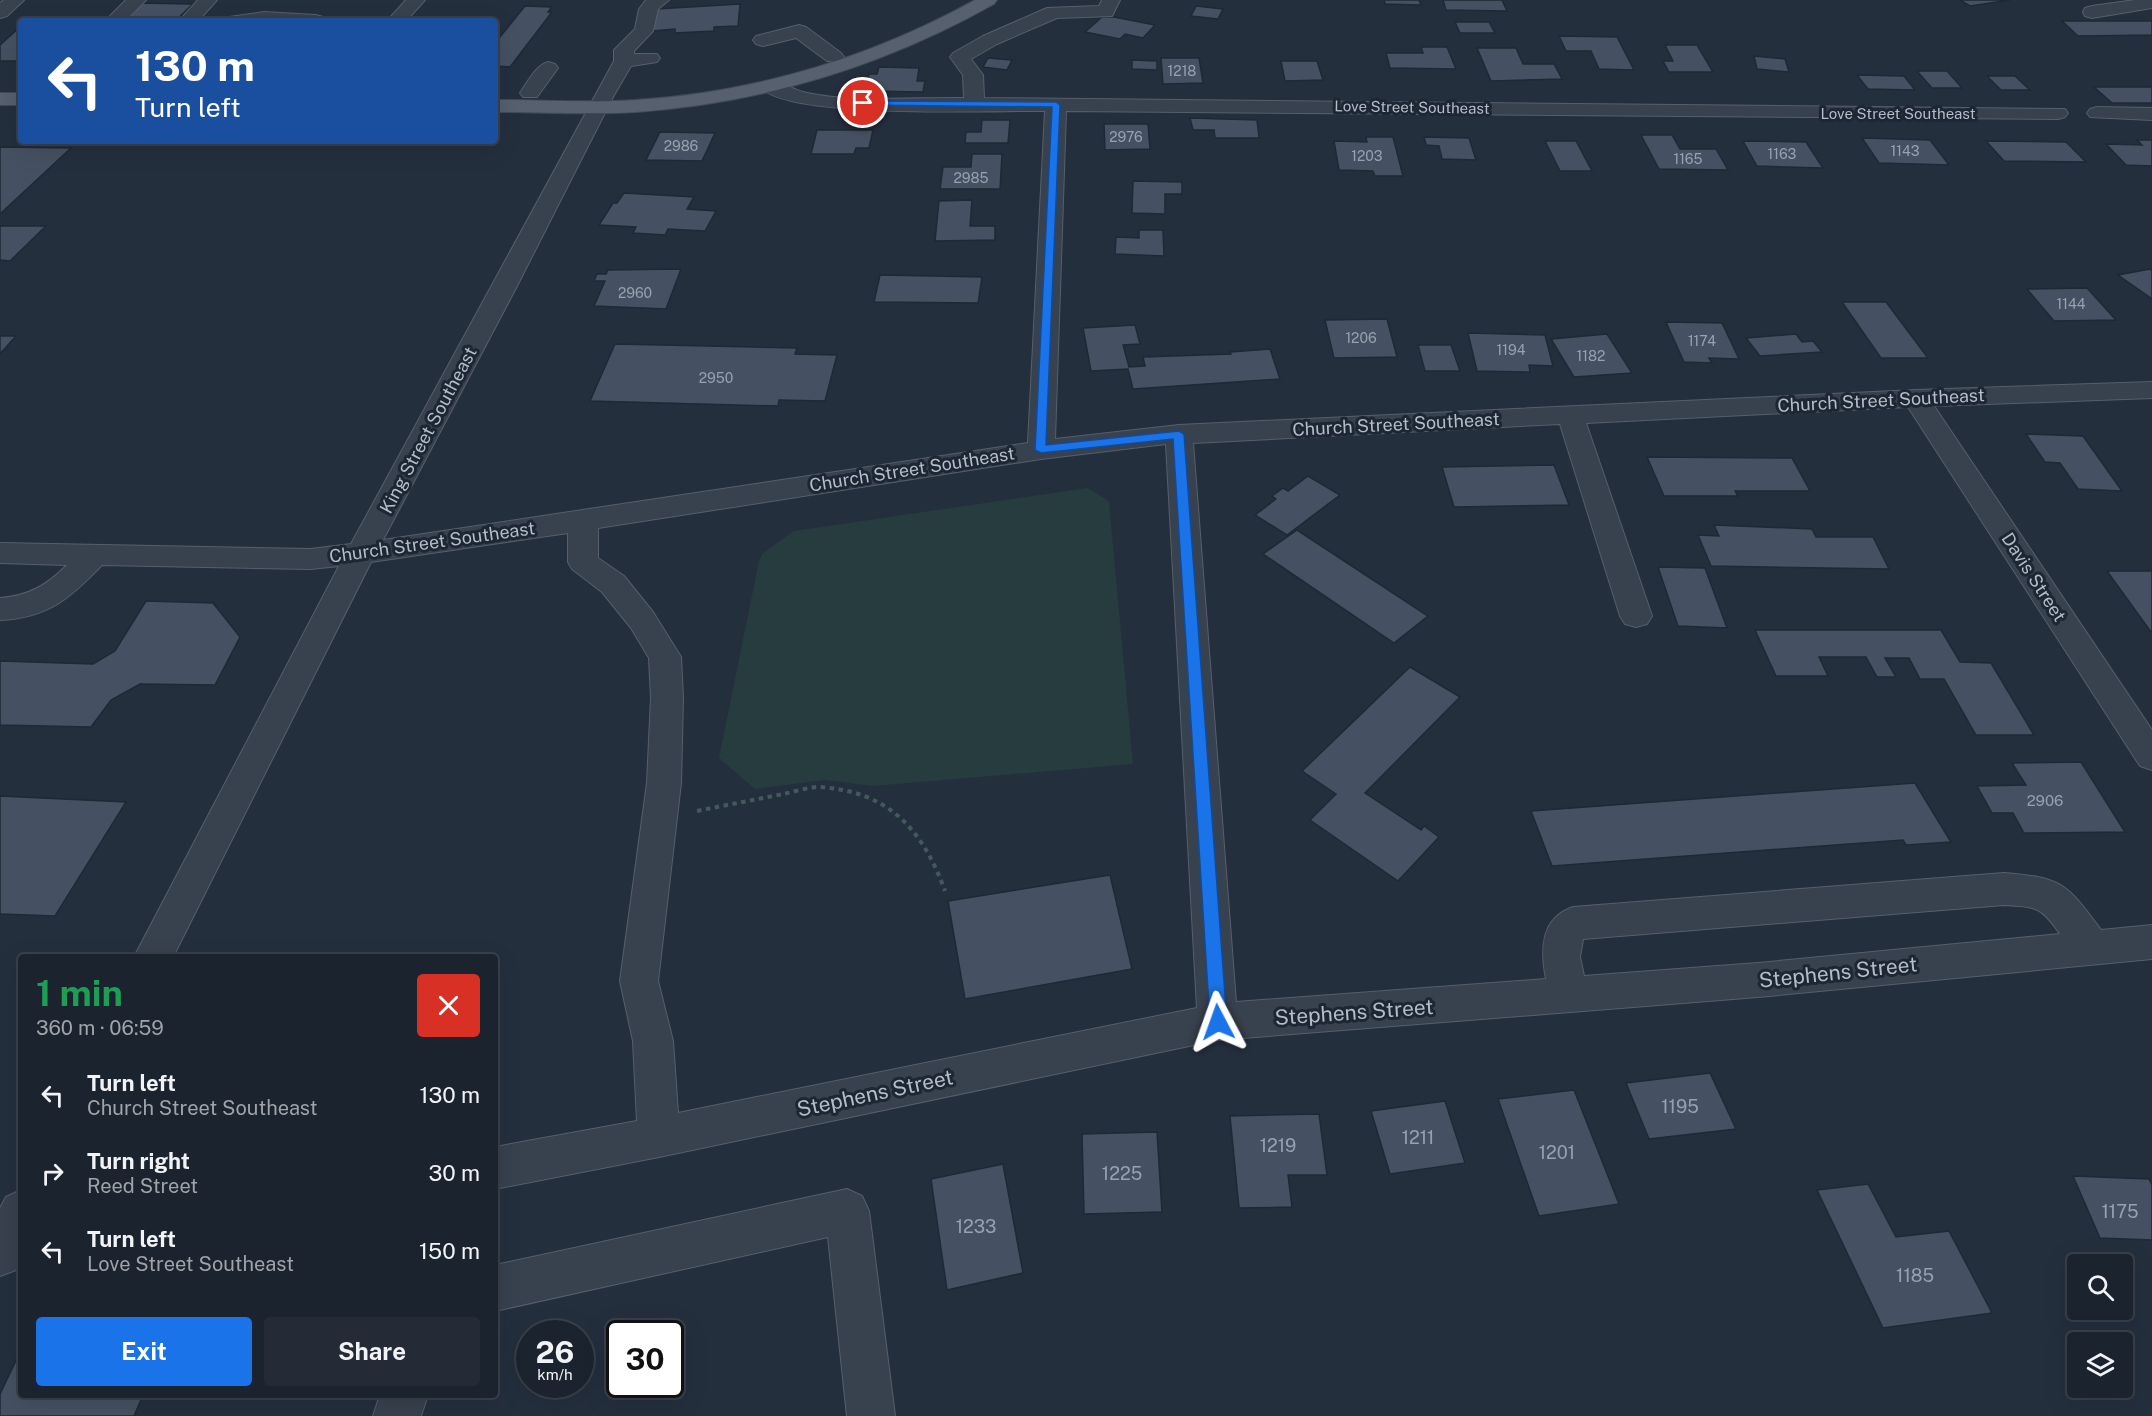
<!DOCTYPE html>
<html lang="en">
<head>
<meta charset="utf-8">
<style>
	:root { --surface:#1b232e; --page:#242b36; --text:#f1f3f6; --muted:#a0a4aa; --line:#39404a; --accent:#1a73e8 }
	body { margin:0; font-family:"Public Sans",sans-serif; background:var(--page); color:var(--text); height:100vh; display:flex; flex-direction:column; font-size:22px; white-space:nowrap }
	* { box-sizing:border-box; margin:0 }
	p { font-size:20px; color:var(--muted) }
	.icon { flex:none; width:33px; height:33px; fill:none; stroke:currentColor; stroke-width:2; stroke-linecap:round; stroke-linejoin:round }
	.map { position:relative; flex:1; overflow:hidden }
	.panel { position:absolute; left:18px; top:954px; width:480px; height:444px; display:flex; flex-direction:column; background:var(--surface); border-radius:6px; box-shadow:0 6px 24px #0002,0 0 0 2px var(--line) }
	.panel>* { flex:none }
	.top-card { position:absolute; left:18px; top:18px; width:480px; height:126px; border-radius:6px; box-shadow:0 6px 24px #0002,0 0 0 2px var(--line); background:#1a4fa0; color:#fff; overflow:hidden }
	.controls { position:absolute; left:2067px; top:1254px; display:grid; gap:12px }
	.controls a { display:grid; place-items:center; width:66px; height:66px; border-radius:6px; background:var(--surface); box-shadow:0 6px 24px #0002,0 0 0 2px var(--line); font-size:30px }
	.speed { position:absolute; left:516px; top:1320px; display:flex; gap:12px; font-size:30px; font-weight:700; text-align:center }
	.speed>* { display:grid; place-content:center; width:78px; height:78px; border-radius:50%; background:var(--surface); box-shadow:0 6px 24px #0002,0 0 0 2px var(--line); line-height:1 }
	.speed small { font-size:15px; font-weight:400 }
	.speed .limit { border:3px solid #111; border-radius:9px; background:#fff; color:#111 }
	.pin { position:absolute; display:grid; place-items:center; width:51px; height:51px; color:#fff; margin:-26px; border:3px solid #fff; border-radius:50%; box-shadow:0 2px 6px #0007 }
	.me { position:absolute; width:66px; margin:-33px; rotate:356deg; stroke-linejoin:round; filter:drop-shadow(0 0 4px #0008) }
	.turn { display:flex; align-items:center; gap:21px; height:126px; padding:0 18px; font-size:27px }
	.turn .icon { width:78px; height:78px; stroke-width:2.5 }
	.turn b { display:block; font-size:42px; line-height:51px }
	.round { display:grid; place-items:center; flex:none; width:63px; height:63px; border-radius:6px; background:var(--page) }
	.head { display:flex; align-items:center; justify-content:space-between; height:102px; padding:0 18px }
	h1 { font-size:36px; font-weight:700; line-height:45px; color:#1e9e55 }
	.action { display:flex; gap:12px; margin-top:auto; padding:12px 18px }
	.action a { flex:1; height:69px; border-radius:6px; background:var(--accent); color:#fff; font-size:24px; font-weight:700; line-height:69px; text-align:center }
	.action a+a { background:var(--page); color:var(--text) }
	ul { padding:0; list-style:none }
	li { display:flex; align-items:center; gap:18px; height:78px; padding:0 18px }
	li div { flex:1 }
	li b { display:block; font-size:22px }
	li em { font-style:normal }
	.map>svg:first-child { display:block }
	.green { fill:#263c3f }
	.building { fill:#455162; stroke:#1f2835; stroke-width:1.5 }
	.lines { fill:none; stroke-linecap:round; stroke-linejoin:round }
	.minor-casing { stroke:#565f6c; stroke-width:2 }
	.major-casing { stroke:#414a57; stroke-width:2 }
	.path { stroke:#44595c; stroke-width:4; stroke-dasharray:4.5 4.5; stroke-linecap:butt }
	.minor { fill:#38414e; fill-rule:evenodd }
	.major { fill:#56606e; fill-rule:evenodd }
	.route { fill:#1a73e8; stroke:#114b97; stroke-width:1.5 }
	.labels { text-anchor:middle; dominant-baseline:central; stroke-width:6; stroke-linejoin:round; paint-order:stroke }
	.far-number-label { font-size:14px; fill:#98a1af }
	.far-street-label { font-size:15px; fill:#b4bcc9; stroke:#1d2633 }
	.number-label { font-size:15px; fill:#98a1af }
	.street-label { font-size:18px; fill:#b4bcc9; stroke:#1d2633 }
	.near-number-label { font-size:18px; fill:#98a1af }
	.near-street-label { font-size:21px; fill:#b4bcc9; stroke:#1d2633 }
</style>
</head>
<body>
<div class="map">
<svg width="2152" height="1416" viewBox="0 0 2152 1416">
	<rect width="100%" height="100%" fill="#242f3e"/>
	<!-- green -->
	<path class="green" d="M1087,488L1109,501L1133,764L873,786L825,780L755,789L719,758L759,561L763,553L794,531Z"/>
	<!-- building -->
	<g class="building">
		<path d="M1384,0H1419L1421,5L1385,4Z"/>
		<path d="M1443,0H1502L1507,11L1446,10Z"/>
		<path d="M1960,0H2010L1970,6Z"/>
		<path d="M138,3L193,4L175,21H118Z"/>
		<path d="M740,4L738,26L714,27V31L675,33V29L652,31L656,9Z"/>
		<path d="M525,6L552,7L548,12H552L510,67L495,66V43Z"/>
		<path d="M1196,6L1223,9L1218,19L1191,16Z"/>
		<path d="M1102,17H1114L1155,25L1143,38L1125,34L1120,39L1085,32Z"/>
		<path d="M2062,21H2152V35L2078,36Z"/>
		<path d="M1455,22H1489L1495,33H1460Z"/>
		<path d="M20,27L21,61H0V45Z"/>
		<path d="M1559,36L1617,37L1634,70L1599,69L1591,51H1566Z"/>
		<path d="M1665,45H1697L1713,72H1669L1663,61H1673Z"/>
		<path d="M1421,47H1447L1456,69L1390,68L1386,53H1423Z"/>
		<path d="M1477,48H1516L1523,64H1554L1562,79L1491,81Z"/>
		<path d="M1754,56L1785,59L1789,72L1757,69Z"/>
		<path d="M988,58L1012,60L1007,70L983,67Z"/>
		<path d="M1161,58H1199L1203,83L1163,84Z"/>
		<path d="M1132,60L1157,61V70L1132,69Z"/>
		<path d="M1281,61H1317L1323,80L1285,81Z"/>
		<path d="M879,67L919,68L917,81H925L923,92L864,91L869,74H877Z"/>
		<path d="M1917,71H1947L1962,88H1932Z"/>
		<path d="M1857,75L1904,76L1915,90L1868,89Z"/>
		<path d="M1987,76H2015L2030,90H2001Z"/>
		<path d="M2094,87H2152V103H2112Z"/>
		<path d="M1190,118L1257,120L1259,138H1215L1214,130H1193Z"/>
		<path d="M982,120H1010L1008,143H965L966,132H981Z"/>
		<path d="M1104,124H1148L1150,149L1105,150Z"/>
		<path d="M817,130H873L869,148H856L854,154H811Z"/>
		<path d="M660,132L715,133L702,161L646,160Z"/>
		<path d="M1641,135H1672L1680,149H1716L1728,170L1659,169Z"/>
		<path d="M1366,137H1393L1403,176H1375L1373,171L1339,170L1334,141L1367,142Z"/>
		<path d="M1424,137L1469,138L1476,160L1442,159L1439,146L1426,145Z"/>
		<path d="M1862,138L1930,140L1949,165L1879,163Z"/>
		<path d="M2137,140H2152V166L2126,165L2106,144L2142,145Z"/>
		<path d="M1545,141H1576L1592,171H1560Z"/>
		<path d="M1743,141L1806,142L1823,168L1757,166Z"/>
		<path d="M1986,141L2066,142L2086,162L2004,161Z"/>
		<path d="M0,147L71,148L0,214Z"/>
		<path d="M972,154H1002L1000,189H940L943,167H971Z"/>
		<path d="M1133,181L1182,182V194H1165V214L1132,213Z"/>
		<path d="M624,193L694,197L687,209L716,211L705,231L668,229L665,235L633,233L636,227L599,225L613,203H617Z"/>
		<path d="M972,200L970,226H995V240L935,241L939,201Z"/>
		<path d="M0,226H46L10,261L0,260Z"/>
		<path d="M1139,230H1163L1164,256L1115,254L1116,237L1139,238Z"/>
		<path d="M681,269L666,309L594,306L605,281H594L597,274H606L608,270Z"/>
		<path d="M2150,269L2152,271V299L2118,275Z"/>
		<path d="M880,275L982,277L978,303L874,302Z"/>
		<path d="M2087,288L2116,320L2054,321L2027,289Z"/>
		<path d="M1842,302H1886L1928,358H1881Z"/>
		<path d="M1387,319L1397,357L1334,358L1325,320Z"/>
		<path d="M1666,322L1722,323L1739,359L1709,358L1712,363L1684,362Z"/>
		<path d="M1135,325L1140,344L1123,345L1129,367L1145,366L1143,357L1231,354L1230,352L1270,349L1280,379L1133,389L1128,369L1091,371L1083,328Z"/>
		<path d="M1468,333L1545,335L1553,366L1529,365L1530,372L1477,371Z"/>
		<path d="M1607,334L1632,373L1574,377L1551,339Z"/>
		<path d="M1796,334L1802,342L1813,341L1822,352L1760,356L1746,338Z"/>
		<path d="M0,336H16L0,354Z"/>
		<path d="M615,344L797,348L795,354L837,355L825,401L779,400L778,406L590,401Z"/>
		<path d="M1418,345H1451L1460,371H1425Z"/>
		<path d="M2026,434L2083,436L2122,491L2078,489L2060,463L2045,462Z"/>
		<path d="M1647,457L1792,458L1810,491H1735L1738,496H1664Z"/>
		<path d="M1554,465L1569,505L1454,507L1442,467Z"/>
		<path d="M1308,476L1340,495L1287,535L1255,515L1276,499L1272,496L1283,488L1288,491Z"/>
		<path d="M1714,525L1812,529L1816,537H1873L1889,569L1711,566L1698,535L1719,536Z"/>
		<path d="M1297,530L1428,616L1394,643L1263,554Z"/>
		<path d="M1658,567L1705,568L1727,628L1678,626Z"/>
		<path d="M2107,571H2152V632H2151Z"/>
		<path d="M146,601L213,603L240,637L215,685L140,684L111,700L91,727L0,725V661L93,664L115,651Z"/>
		<path d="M1755,630H1941L1960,662L1991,663L2034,735H1976L1944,679H1920L1909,658H1885L1896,677H1877L1866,657H1819L1828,676H1776Z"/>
		<path d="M1410,667L1460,697L1365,793L1421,830L1424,826L1439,837L1398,881L1310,820L1336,794L1302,771Z"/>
		<path d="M2081,762L2125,832L2024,833L2013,813H1992L1977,786L2026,785L2012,763Z"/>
		<path d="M1915,783L1951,842L1906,845L1903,840L1552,866L1531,811Z"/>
		<path d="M0,796L126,802L55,916L0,914Z"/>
		<path d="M1110,875L1132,969L965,999L948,901Z"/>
		<path d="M1710,1073L1736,1129L1649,1139L1626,1083Z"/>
		<path d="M1574,1090L1619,1204L1539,1216L1498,1099Z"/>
		<path d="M1445,1101L1465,1163L1390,1174L1371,1111Z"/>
		<path d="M1319,1114L1327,1175H1288L1292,1207L1239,1208L1230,1116Z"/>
		<path d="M1157,1132L1162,1212L1084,1214L1082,1134Z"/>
		<path d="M1003,1164L1023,1273L947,1290L931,1179Z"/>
		<path d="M2073,1176L2149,1179L2152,1185V1240L2100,1238Z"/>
		<path d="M1868,1184L1896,1237L1949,1231L1992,1313L1883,1328L1817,1190Z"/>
		<path d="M21,1350V1395H143L134,1416H0V1394Z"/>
	</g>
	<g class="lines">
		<!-- minor casing -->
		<g class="minor-casing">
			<g id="minor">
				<path d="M4,0H24L7,16L0,18V3Z"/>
				<path d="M126,0H146L125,21H105Z"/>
				<path d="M198,0H217L198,21H179Z"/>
				<path d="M406,0H425L406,21H387Z"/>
				<path d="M646,0H669L658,9L653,31L634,51V54H657L660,58L657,62L631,66L614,95L517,286L383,540L1028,443L1045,111C999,110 783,120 760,86L763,82C778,78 792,90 807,93C854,103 915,97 964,98L963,75L950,57L953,53L983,36L1047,8L1099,6L1102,0H1120L1112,16L1057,18L997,44L971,59L983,75L984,98L2065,109L2068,113L2065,117L2058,119L1066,111L1055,439L1179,425L1916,390L2152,382V398L1934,406L2152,730V770L2140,766L1908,407L1586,423L1652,616L1647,624L1636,627L1625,624L1620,616L1560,424L1193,443L1236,1002L1546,979C1540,949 1541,918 1573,907L2004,873C2063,878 2066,883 2101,930L2152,925V959L1758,997L1218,1040L659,1157L495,1189V1147L637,1121L633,1041L620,981L647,783L651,698L649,658L631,628L602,592L572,569L568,562V533L371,562L173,957H134L339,566L311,569L102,565C70,598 48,618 0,620V598C29,596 47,585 67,565L0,563V543L311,549L351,544L614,61V50L635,29L639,9ZM1166,444L1197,1008L678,1113L673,1041L658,981L681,783L683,698L681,657L653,612L624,576L598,558V528L1041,459ZM2004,905C2036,907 2041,906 2060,934L1758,963L1584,976L1580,957L1583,939Z"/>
				<path d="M2135,0H2152V8L2092,18L2085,16L2083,12L2085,8L2092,6Z"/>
				<path d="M264,12L316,15L323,17L325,21H227L229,17Z"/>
				<path d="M799,25L806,27L841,53L844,57L841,61H827L796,38L763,46L756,44L753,40L756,36Z"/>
				<path d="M548,62L555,64L558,68L537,97H523L520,93C527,83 536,65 548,62Z"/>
				<path d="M2097,107L2152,108V120L2090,117L2087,113L2090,109Z"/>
				<path d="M847,1189L862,1196L869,1211L895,1416H847L828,1237L495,1311V1265Z"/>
				<path d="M21,1190V1259L16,1270L0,1276V1208L6,1197Z"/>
				<path d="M380,1395H428L421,1416H373Z"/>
			</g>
		</g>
		<!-- major casing -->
		<g class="major-casing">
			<g id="major">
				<path d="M975,0H997L994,4C884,66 763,103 636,112C589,115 542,112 495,112V100C542,100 589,103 636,100C756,92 870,58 975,0Z"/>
				<rect x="0" y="93" width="21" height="12"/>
			</g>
		</g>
		<!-- path -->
		<path class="path" d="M697,811C726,805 754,800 783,794C794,792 808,787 819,787C889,791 923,830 945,891"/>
		<!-- minor -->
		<use href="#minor" class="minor"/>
		<!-- major -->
		<use href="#major" class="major"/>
	</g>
	<!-- route -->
	<path class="route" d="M863,101L1056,102L1060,105L1046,445L1179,431L1184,434L1227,1022L1224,1027L1218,1029L1213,1027L1210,1022L1173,439L1041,453L1035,450L1052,107L860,105L858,103Z"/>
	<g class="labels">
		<!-- far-number labels -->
		<g class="far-number-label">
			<text x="1182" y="71">1218</text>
			<text x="1126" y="137">2976</text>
			<text x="681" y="146">2986</text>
			<text x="1905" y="151">1143</text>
			<text x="1782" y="154">1163</text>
			<text x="1367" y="156">1203</text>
			<text x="1688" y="159">1165</text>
			<text x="971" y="178">2985</text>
			<text x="635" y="293">2960</text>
			<text x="2071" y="304">1144</text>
			<text x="1361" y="338">1206</text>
			<text x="1702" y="341">1174</text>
			<text x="1511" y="350">1194</text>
			<text x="1591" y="356">1182</text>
			<text x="716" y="378">2950</text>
		</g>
		<!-- far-street labels -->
		<g class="far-street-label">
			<text transform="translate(1412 107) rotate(1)">Love Street Southeast</text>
			<text x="1898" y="113">Love Street Southeast</text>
		</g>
		<!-- number labels -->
		<g class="number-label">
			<text x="2045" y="800">2906</text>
		</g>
		<!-- street labels -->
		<g class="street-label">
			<text transform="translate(1881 400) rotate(-3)">Church Street Southeast</text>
			<text transform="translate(1396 424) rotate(-3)">Church Street Southeast</text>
			<text transform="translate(428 430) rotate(-62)">King Street Southeast</text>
			<text transform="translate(912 469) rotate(-9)">Church Street Southeast</text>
			<text transform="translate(432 542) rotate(-8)">Church Street Southeast</text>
			<text transform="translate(2034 577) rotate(57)">Davis Street</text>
		</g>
		<!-- near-number labels -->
		<g class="near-number-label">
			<text x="1680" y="1106">1195</text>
			<text x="1418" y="1137">1211</text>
			<text x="1278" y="1145">1219</text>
			<text x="1557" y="1152">1201</text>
			<text x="1122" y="1173">1225</text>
			<text x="2120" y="1211">1175</text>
			<text x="976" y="1226">1233</text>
			<text x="1915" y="1275">1185</text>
		</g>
		<!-- near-street labels -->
		<g class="near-street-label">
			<text transform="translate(1838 972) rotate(-6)">Stephens Street</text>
			<text transform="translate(1354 1012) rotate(-4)">Stephens Street</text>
			<text transform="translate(875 1093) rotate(-12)">Stephens Street</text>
		</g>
	</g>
</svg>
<div class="controls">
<a><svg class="icon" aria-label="search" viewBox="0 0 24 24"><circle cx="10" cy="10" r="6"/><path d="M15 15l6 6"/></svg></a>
<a><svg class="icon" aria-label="layers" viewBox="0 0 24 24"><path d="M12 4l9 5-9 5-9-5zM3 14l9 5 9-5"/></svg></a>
</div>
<div class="speed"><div>26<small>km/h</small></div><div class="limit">30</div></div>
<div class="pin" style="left:863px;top:103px;background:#d93025"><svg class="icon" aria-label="arrive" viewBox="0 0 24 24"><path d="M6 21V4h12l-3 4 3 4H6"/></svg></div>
<svg class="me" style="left:1218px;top:1022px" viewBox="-20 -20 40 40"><path d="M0-17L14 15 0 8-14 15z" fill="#1a73e8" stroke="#fff" stroke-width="4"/></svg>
<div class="top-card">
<div class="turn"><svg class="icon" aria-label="left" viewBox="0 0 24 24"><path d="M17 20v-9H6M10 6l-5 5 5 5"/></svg><div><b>130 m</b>Turn left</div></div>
</div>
<section class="panel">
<div class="head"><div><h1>1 min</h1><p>360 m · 06:59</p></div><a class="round" style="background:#d93025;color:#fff"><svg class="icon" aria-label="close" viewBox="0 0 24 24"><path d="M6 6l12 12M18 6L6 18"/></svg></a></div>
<ul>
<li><svg class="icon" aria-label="left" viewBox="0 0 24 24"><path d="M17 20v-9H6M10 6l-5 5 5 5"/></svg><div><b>Turn left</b><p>Church Street Southeast</p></div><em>130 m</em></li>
<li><svg class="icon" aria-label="right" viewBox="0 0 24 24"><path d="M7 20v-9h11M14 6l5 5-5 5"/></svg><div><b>Turn right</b><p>Reed Street</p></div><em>30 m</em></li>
<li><svg class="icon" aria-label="left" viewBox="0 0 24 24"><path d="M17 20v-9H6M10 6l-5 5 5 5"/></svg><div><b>Turn left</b><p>Love Street Southeast</p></div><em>150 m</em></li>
</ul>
<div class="action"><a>Exit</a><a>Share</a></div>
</section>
</div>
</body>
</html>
